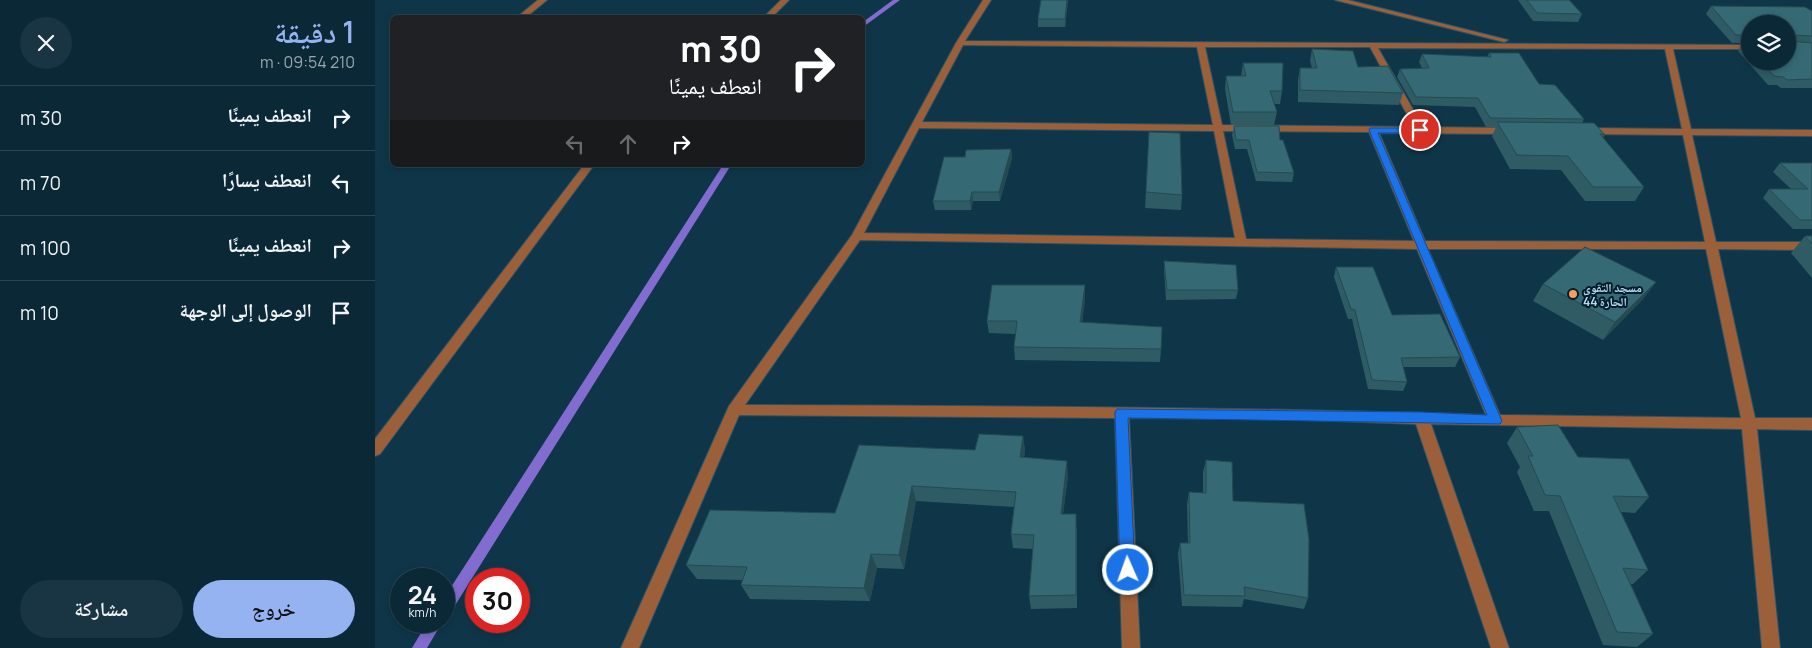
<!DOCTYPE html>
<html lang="ar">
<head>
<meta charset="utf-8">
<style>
	:root { --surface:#0b2836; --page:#193442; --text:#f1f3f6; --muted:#9aa6ad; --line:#2b4451; --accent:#95b2f1 }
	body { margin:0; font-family:Manrope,"Noto Naskh Arabic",sans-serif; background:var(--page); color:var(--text); direction:rtl; height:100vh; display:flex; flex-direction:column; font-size:19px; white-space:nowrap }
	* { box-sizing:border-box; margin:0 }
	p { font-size:16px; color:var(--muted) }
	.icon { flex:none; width:28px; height:28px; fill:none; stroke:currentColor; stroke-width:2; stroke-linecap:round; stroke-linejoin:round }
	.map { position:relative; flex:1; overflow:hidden; direction:ltr }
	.details { display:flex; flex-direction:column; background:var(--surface); width:375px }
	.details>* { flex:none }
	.hud { position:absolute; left:15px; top:15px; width:475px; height:152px; border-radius:8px; box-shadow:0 2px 8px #0003,0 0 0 1px var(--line); direction:rtl; background:#202124; color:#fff; overflow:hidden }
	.controls { position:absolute; left:1366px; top:15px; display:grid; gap:10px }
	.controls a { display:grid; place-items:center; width:55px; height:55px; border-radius:50%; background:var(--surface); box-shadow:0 2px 8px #0003,0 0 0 1px var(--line); font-size:25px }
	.speed { position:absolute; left:15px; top:568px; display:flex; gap:10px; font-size:25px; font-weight:700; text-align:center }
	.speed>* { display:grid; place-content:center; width:65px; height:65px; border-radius:50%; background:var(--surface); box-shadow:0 2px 8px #0003,0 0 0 1px var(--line); line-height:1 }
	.speed small { font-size:12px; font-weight:400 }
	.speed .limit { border:8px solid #d22; background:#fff; color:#111 }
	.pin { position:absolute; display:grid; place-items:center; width:42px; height:42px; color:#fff; margin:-21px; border:2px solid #fff; border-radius:50%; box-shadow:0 1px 5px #0007 }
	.me { position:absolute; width:55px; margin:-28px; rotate:358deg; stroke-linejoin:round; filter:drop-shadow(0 0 4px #0008) }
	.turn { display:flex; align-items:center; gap:18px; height:105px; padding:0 20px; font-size:22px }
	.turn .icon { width:65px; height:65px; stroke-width:2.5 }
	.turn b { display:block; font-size:35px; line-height:42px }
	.lanes { display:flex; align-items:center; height:48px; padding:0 20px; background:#0003; justify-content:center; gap:25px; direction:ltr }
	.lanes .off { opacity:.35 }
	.round { display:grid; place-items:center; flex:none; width:52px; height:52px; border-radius:26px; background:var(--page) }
	.summary { display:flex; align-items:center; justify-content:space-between; height:85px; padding:0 20px }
	h1 { font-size:30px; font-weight:600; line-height:38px; color:var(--accent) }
	.primary-button { display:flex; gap:10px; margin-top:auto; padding:10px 20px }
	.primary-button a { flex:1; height:58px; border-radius:30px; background:var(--accent); color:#111; font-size:20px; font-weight:600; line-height:58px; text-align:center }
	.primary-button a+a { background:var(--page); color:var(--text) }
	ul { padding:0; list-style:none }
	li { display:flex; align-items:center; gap:15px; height:65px; padding:0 20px; border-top:1px solid var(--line) }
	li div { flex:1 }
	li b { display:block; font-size:19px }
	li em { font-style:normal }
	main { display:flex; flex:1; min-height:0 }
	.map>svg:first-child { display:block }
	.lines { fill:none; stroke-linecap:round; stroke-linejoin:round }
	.stream { fill:#836ccf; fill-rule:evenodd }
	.minor-casing { stroke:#2d5466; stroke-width:2 }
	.minor { fill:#9b603a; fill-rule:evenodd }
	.wall { fill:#2e5b64; fill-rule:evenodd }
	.shaded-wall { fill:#254a51 }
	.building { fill:#356a74; stroke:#254a51 }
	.route { fill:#1a73e8; stroke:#114b97 }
	.poi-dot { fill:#ff9b5a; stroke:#001c2a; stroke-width:2 }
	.labels { text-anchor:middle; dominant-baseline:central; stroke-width:4; stroke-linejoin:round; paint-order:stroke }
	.poi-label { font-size:12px; font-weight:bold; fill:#b8daed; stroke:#001c2a; text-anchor:start }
</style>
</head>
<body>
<main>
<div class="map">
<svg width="1437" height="648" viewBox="0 0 1437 648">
	<rect width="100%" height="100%" fill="#0f3648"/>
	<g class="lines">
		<!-- stream -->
		<g class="stream">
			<path d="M518,0H525L488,27V22Z"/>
			<path d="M348,165H356L74,615L69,616V598Z"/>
			<path d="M53,621H68L52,648H37Z"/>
		</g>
		<!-- minor casing -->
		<g class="minor-casing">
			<g id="minor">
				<path d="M163,0H172L150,18H141Z"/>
				<path d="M406,0H414L396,18H388Z"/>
				<path d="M608,0H616L590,41L1375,45V49H1298L1316,129L1437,130V136L1317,135L1341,242H1437V250L1343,249L1380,418H1437V430L1382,429L1405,648H1387L1367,429L1056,424L1134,648H1116L1041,424L903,419L754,418L765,648H747L740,418L364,415L264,648H246L354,406L477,235L581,43ZM588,45L822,47L838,125L547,122ZM830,47H995L1039,127L847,125ZM1003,48L1290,49L1307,129L1210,128L1205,131L1210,134L1308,135L1330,242L1050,241L1004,133L1135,134L1140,131L1135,128L1048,127ZM544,128L839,131L860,238L489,233ZM848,131L994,132L1039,241L871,239ZM485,240L1042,249L1111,415C865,407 617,406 370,405ZM1053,249H1331L1366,418L1125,415Z"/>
				<path d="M960,0H973L1133,40L1129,42Z"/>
				<path d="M209,165H219L5,454L0,456V439Z"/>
			</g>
		</g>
		<!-- minor -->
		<use href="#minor" class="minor"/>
	</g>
	<!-- wall -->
	<g class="wall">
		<path d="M693,0L690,27H663V19Z"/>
		<path d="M1143,0H1194L1207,14L1203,22L1158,21Z"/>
		<path d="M1336,6L1437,11V88H1406L1402,85H1393L1363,51L1368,43H1357L1331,14ZM1375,24L1412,61H1375Z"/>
		<path d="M937,49L983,67L1028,93L1024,105L923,102V80L925,68H937L935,61Z"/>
		<path d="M1114,53L1164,84L1209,119L1207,123L1230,135L1228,138L1269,187L1260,201H1210L1186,170L1135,169L1117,136L1121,127H1111L1100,107L1038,105L1022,77L1025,69L1047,68L1044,62L1047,54L1112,57Z"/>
		<path d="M868,63L907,91L905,104H899L902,112L899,125H856L850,89L851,76H866Z"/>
		<path d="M859,126L905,140L919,173L917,182L881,181L872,149H860L857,135Z"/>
		<path d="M774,132L807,195L806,210L770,208Z"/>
		<path d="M636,149L637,158L625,201H598L596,210H560L558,201L590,157Z"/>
		<path d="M1405,163H1437V229H1418L1388,198L1394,189H1416L1398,172Z"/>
		<path d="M1430,236H1437V278L1416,253Z"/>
		<path d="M789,261L863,290L861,299L791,300L789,270Z"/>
		<path d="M961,267L1017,315L1085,357L1080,367H1028L1032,382L1028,391L993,389L977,319H973L959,277Z"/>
		<path d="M1281,282L1268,299L1228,340L1158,301L1168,284Z"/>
		<path d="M710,298L707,322L786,349L785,362L640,360L639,347L641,334L614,333L612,321Z"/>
		<path d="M1142,427L1203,457L1274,497L1260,513L1246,512L1273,570L1258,584H1256L1278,634L1262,647L1228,645L1174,511H1159L1142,472L1145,467L1132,443Z"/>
		<path d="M648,436L650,451L649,457L693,476L688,514L702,528V608L656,609L654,596L658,549L638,548L636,534L639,507L541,501L529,569L502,568L495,601L375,599L366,585L367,580L322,579L311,565L460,513L600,450Z"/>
		<path d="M831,460L858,501L933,598L929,609L869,599L867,607L807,606L803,554L805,543H813L812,504L814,492L828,493V472Z"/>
	</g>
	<!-- shaded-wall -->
	<g class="shaded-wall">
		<path d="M692,0H693L690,27V19Z"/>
		<path d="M636,149L637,158L625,201L624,192Z"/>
		<path d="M597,192L598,201L596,210L595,201Z"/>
		<path d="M1281,282L1268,299L1228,340L1240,322Z"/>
		<path d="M710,285V298L706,334L705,322Z"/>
		<path d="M648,436L650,451L647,472L645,457Z"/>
		<path d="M692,461L693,476L686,528V514Z"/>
		<path d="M537,486L541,501L529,569L524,555Z"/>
		<path d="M496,554L502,568L495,601L489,588Z"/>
	</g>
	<!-- building -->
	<g class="building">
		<path d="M666,0H692L690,19H663Z"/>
		<path d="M1152,0H1194L1207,14L1162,13Z"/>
		<path d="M1336,6L1430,7L1437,11V36L1417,35L1415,41L1437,43V79L1412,80L1408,77L1399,76L1385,61H1412V24H1375V35H1361Z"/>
		<path d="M1375,42V50L1368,43Z"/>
		<path d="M937,49L978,51L983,67L1013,66L1028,93L925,90V68H942Z"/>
		<path d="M1114,53H1144L1164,84L1180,85L1209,119L1115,118L1103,98L1041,97L1025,69L1054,68L1047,54L1116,57Z"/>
		<path d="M868,63H908L907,91H895L902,112H858L851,76H871Z"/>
		<path d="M1122,122L1219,123L1230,135L1225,134L1269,187H1218L1193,156L1142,155Z"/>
		<path d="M859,126H904L905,140H908L919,173L882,172L874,140H861Z"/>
		<path d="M774,132L805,133L807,195L771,192Z"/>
		<path d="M636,149L624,192H597L595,201H558L569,157H590L591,150Z"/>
		<path d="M1405,163H1437V220H1425L1394,189H1433Z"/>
		<path d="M1430,236H1437V244Z"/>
		<path d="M1210,247L1281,282L1240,322L1168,284Z"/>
		<path d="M789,261L861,265L863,290H792Z"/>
		<path d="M961,267H998L1017,315L1065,314L1085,357L1026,358L1032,382L997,380L980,310L976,309Z"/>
		<path d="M617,285H710L705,322L787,327L786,349L639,347L642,321H612Z"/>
		<path d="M1183,425L1203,457L1254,459L1274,497L1238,496L1273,570L1248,568L1278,634L1242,632L1185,496L1170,495L1153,456H1158L1142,427Z"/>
		<path d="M604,434L648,436L645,457L692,461L686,514H701V595L654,596L659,535L636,534L641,492L537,486L524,555L496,554L489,588L366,585L372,567L311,565L335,510L460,513L484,445L600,450Z"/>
		<path d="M831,460L857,462L858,501L929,504L934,540L933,598L869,587L870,596L809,595L805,543H815L814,492L831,493Z"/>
	</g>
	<!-- route -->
	<path class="route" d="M995,128H1045L1049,130L1045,133H1003L1127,421L1125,424L753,418L760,570L758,574L753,576L747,574L745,570L740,412L742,409L1046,412L1112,415L994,130Z"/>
	<!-- markers -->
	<circle class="poi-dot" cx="1198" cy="294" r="5"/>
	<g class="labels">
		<!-- poi labels -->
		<g class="poi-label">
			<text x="1208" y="287">مسجد التقوي<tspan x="1208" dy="14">الحارة 44</tspan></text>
		</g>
	</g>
</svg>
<div class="controls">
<a><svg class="icon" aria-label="layers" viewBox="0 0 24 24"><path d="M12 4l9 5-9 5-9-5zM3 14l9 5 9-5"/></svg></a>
</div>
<div class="speed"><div>24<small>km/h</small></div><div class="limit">30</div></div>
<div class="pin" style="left:1045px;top:130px;background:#d93025"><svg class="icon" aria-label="arrive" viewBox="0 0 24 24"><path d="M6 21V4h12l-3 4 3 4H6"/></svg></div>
<svg class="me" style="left:753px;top:570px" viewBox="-20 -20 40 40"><circle r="17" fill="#1a73e8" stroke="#fff" stroke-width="3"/><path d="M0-11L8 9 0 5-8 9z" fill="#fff"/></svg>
<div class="hud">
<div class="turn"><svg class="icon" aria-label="right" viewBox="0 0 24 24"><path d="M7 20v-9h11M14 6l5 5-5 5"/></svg><div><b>30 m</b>انعطف يمينًا</div></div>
<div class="lanes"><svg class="icon off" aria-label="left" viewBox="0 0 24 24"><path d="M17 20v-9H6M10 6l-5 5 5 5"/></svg><svg class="icon off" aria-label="ahead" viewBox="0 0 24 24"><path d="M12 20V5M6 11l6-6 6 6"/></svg><svg class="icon" aria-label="right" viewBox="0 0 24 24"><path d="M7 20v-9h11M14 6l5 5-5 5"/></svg></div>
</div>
</div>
<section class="details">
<div class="summary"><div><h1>1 دقيقة</h1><p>210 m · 09:54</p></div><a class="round"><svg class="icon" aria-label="close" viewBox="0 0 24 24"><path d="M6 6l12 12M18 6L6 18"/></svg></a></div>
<ul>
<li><svg class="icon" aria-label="right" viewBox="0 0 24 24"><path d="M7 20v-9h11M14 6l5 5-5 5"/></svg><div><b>انعطف يمينًا</b></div><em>30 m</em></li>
<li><svg class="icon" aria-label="left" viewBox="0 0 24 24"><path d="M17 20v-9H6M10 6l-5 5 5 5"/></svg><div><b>انعطف يسارًا</b></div><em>70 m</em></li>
<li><svg class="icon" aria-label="right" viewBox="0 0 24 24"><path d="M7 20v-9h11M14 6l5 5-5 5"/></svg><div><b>انعطف يمينًا</b></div><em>100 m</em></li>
<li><svg class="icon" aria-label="arrive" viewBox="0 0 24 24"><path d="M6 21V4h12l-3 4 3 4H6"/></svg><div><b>الوصول إلى الوجهة</b></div><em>10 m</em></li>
</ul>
<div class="primary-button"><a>خروج</a><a>مشاركة</a></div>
</section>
</main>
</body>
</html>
